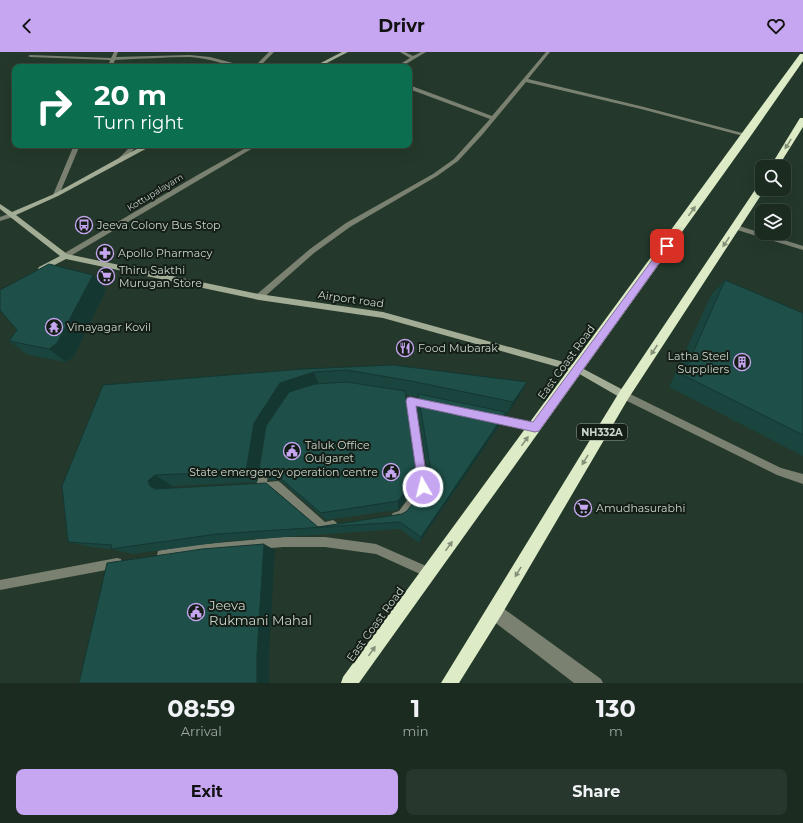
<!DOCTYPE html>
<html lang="en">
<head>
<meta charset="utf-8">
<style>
	:root { --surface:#1b2b20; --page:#28372d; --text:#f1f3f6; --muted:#a0a7a5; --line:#39473e; --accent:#c6a6f0 }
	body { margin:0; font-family:Montserrat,sans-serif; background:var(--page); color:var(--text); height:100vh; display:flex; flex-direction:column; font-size:15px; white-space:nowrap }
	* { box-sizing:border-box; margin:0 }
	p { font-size:13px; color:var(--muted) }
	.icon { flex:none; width:22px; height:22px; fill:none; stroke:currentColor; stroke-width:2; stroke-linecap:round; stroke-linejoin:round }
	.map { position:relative; height:631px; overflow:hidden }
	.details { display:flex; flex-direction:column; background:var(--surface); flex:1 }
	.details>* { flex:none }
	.guide { position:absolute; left:12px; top:12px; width:400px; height:84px; border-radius:8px; box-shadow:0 4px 16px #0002,0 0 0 1px var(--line); background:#0b6e4f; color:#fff; overflow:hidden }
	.fabs { position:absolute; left:755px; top:108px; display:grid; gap:8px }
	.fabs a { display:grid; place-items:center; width:36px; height:36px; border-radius:8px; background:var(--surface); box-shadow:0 4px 16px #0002,0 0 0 1px var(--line); font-size:20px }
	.pin { position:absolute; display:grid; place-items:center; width:34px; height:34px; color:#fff; margin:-17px; border-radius:8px; box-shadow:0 2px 6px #0006 }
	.me { position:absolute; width:44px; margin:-22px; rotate:352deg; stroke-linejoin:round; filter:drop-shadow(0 0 3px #0008) }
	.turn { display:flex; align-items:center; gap:14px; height:84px; padding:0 16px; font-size:18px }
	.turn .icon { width:52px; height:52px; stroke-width:2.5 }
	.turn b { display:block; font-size:28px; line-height:34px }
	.eta { display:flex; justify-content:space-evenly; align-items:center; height:68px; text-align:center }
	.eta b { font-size:24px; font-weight:700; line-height:28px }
	.primary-button { display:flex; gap:8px; margin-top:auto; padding:8px 16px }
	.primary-button a { flex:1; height:46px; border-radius:8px; background:var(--accent); color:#111; font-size:16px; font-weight:700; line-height:46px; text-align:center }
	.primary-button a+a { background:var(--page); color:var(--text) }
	header { display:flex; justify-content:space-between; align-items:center; height:52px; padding:0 16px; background:var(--accent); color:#111; font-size:18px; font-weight:700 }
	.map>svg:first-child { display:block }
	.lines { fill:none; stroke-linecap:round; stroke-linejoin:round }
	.lane { fill:#7b8171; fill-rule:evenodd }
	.street { fill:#7b8171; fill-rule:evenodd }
	.secondary { fill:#a3ac94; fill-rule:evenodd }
	.highway { fill:#ddecc6; fill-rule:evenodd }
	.wall { fill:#1a443e; fill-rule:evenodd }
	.shaded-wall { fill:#153732 }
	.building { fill:#1e4f48; stroke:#153732 }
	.oneway { fill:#838f77 }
	.route { fill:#c6a6f0; stroke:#816c9c }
	.labels { text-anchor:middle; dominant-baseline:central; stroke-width:4; stroke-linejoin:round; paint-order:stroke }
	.far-street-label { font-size:9px; fill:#c9d6cc; stroke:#141e17 }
	.shield { fill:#141e17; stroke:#939f96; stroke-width:1 }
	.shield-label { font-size:10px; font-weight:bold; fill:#c9d6cc }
	.poi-label { font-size:11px; fill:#c9d6cc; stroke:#141e17; text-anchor:start }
	.street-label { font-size:11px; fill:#c9d6cc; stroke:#141e17 }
	.near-poi-label { font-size:13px; fill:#c9d6cc; stroke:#141e17; text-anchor:start }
</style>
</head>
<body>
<header><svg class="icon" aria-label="back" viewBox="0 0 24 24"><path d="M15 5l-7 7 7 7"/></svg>Drivr<svg class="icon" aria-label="heart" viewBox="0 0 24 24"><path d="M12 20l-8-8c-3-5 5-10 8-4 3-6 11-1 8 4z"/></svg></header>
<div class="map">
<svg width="803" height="631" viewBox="0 0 803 631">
	<rect width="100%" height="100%" fill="#24392b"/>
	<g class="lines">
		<!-- lane -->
		<path class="lane" d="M734,173H736L803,194V198L734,177Z"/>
		<!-- street -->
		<g class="street">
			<path d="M114,0H118L116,5L190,3L210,5L248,15C229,15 210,6 190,5C165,5 140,7 115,8L112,15H108L110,8L30,5L28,4L30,3L111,6Z"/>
			<path d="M269,0H274L259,15H254Z"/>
			<path d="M400,0H405L413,4L421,0H426L401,15H395L410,6Z"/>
			<path d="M546,0H550L528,27L644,55L750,83L747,85L641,57L526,30L482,83L458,109L437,124L350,175L314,201L262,247H256L255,245L256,243L310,197L346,171L433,122L454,107L490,67L409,37V33L492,64Z"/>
			<path d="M74,93H80L59,143L58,144H54L53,143Z"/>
			<path d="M132,93H138L123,108H119V106Z"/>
			<path d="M251,93H258L67,206H63L62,204L63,202L201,121Z"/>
			<path d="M11,161H13V165L0,169V165Z"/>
			<path d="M624,339L781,416L803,422V432L777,423L621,346L620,343L621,340Z"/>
			<path d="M410,345L413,346L414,349L428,435L405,466L396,469L393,467L391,464L393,461L399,459L418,434L406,349L407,346Z"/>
			<path d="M493,362L535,371L538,372L539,375L538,378L535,379L493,370L490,369L489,366L490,363Z"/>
			<path d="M265,409L268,410L270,413L267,430L278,429L281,431L325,470L333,468L336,470L338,473L336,476L324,480L321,478L276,439L260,440L257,438L255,435C259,427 259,418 262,410Z"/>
			<path d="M283,485H325L376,492L433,517L434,521L433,525L429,526L376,502L325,495H283L194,503L162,508L158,507L157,503L158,499L162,498L194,493Z"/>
			<path d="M117,506L121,507L122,511L121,515L117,516L0,538V528Z"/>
			<path d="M496,551L601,627L603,631H574L488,565L487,561L488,557L491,556L492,552Z"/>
		</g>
		<!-- secondary -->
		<g class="secondary">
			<path d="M342,0H348L319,15H313Z"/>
			<path d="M145,93H153L58,144L16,163L67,202L259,242L383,260L578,314L627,340L628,343L627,346L624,347L621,346L576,320L383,266L259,248L66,207L43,219H39L38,217L39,215L60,204L0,157V152L12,160L54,142L119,106Z"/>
		</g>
		<!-- highway -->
		<g class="highway">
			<path d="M800,2H803V9L750,85L359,631H341L343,625Z"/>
			<path d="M800,66H803V75L778,115H770Z"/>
			<path d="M762,131V137H765L628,347L502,562L459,631H441L620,339L759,132Z"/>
		</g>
	</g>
	<!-- wall -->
	<g class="wall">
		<path d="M93,223L106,238L74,304L66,310L28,303L9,289Z"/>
		<path d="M725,228L803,261V404L669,335L711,243Z"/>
		<path d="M393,313L527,330L519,345L506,364L505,363L500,373L419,491L400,477L230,489L132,502L111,497L92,495L68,490L103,333ZM405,343L418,345L417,356L429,429L407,459L402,462L318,475L169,436L172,434L257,430L264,384L265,383L259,418L269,428H278L282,430L326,468L398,458L416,434L417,424Z"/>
	</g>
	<!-- shaded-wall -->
	<g class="shaded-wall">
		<path d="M93,223L106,238L74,304L66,310L49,297Z"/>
		<path d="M314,320L320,336L288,346L264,384L257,430L246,419L254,371L280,331Z"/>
		<path d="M527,330L519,345L506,364L513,350Z"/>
		<path d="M506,360L500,373L419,491L421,485Z"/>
		<path d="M155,423L172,434L166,439L172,446L150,434L148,429Z"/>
		<path d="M417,424L416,434L398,458V449Z"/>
		<path d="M264,492L275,498L269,600V631H257V603Z"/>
	</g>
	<!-- building -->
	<g class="building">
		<path d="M49,212L93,223L57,291L49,297L9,289L17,278L0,258V238Z"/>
		<path d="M725,228L803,261V383L683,323Z"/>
		<path d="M393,313L527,330L513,350L411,329L347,318L314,320L280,331L254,371L246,419L155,423L148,429L150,434L155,437L266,431L318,475L402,462L407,459L432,425L418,342L506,360L421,485L400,470L217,482L111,497L112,493L68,490L62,434L103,333L303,317Z"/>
		<path d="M347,330L405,339L417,424L398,449L321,461L273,420L269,417L259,418L266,374L289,340L315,332Z"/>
		<path d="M264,492L257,603V631H79L107,511L202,497Z"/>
	</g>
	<!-- one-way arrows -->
	<defs><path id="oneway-solid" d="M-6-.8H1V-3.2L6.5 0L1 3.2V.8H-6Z"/></defs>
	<g class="oneway">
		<use href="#oneway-solid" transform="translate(788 92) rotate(122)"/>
		<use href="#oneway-solid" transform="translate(692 159) rotate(-54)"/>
		<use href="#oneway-solid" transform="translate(726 190) rotate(124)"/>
		<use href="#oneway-solid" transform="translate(654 298) rotate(124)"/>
		<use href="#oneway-solid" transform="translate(525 389) rotate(-54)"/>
		<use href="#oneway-solid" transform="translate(585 408) rotate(121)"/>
		<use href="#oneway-solid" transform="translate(449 494) rotate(-54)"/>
		<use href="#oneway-solid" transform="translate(518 520) rotate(121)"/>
		<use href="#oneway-solid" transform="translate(372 599) rotate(-54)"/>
	</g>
	<!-- route -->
	<path class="route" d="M667,191L670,192V196L539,379L535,380L416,354L428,435L427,439L423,440L419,439L406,349L407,346L410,345L533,370L664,192Z"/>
	<!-- icons -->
	<defs>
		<g id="bus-ring" transform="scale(0.9)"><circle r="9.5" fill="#141e17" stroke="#c6a6f0" stroke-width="1.5"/><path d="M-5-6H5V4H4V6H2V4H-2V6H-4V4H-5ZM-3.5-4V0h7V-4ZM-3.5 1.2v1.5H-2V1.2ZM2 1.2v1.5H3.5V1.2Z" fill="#c6a6f0"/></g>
		<g id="pharmacy-ring" transform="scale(0.9)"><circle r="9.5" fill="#141e17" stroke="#c6a6f0" stroke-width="1.5"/><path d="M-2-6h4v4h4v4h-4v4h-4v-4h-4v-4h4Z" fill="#c6a6f0"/></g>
		<g id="supermarket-ring" transform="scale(0.9)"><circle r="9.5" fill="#141e17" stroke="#c6a6f0" stroke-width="1.5"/><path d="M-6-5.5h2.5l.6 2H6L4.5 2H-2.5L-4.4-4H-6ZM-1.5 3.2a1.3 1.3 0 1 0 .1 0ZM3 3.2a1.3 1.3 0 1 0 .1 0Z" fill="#c6a6f0"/></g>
		<g id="temple-ring" transform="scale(0.9)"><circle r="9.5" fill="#141e17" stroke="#c6a6f0" stroke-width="1.5"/><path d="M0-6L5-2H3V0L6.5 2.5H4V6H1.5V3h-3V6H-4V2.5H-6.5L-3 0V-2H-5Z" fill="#c6a6f0"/></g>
		<g id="restaurant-ring" transform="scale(0.9)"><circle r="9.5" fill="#141e17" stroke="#c6a6f0" stroke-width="1.5"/><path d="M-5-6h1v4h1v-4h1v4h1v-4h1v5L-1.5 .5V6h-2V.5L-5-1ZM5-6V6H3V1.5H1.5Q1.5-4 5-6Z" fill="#c6a6f0"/></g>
		<g id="building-ring" transform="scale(0.9)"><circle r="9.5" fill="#141e17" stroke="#c6a6f0" stroke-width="1.5"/><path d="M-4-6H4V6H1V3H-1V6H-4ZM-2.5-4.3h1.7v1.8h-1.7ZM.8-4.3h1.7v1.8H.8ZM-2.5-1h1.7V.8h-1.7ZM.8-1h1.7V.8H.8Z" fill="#c6a6f0"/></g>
		<g id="civic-ring" transform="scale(0.9)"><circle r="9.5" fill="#141e17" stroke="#c6a6f0" stroke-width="1.5"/><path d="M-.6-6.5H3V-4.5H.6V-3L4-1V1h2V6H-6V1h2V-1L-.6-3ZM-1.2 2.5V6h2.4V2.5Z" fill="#c6a6f0"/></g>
	</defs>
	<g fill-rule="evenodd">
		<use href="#bus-ring" x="84" y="173"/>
		<use href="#pharmacy-ring" x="105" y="201"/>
		<use href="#supermarket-ring" x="106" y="224"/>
		<use href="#temple-ring" x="54" y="275"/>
		<use href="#restaurant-ring" x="405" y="296"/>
		<use href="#building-ring" x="742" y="310"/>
		<use href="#civic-ring" x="292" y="399"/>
		<use href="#civic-ring" x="391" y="420"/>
		<use href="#supermarket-ring" x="583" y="456"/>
		<use href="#civic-ring" x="196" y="560"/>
	</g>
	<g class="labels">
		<!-- far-street labels -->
		<g class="far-street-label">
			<text transform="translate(155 140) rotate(-31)">Kottupalayam</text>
		</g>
		<!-- shield labels -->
		<rect class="shield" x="577" y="372" width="50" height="16" rx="3"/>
		<g class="shield-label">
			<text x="602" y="380">NH332A</text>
		</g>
		<!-- poi labels -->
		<g class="poi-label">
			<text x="97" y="173">Jeeva Colony Bus Stop</text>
			<text x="118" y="201">Apollo Pharmacy</text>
			<text x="119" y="218">Thiru Sakthi<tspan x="119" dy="13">Murugan Store</tspan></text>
			<text x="67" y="275">Vinayagar Kovil</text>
			<text x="418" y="296">Food Mubarak</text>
			<text x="729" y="304" text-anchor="end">Latha Steel<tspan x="729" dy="13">Suppliers</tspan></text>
			<text x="305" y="393">Taluk Office<tspan x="305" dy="13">Oulgaret</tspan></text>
			<text x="378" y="420" text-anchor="end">State emergency operation centre</text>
			<text x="596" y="456">Amudhasurabhi</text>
		</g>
		<!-- street labels -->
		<g class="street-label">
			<text transform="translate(351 247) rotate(8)">Airport road</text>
			<text transform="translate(566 310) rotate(-54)">East Coast Road</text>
			<text transform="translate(375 572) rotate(-54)">East Coast Road</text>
		</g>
		<!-- near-poi labels -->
		<g class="near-poi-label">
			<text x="209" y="553">Jeeva<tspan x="209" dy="15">Rukmani Mahal</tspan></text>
		</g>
	</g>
</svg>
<div class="fabs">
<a><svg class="icon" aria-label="search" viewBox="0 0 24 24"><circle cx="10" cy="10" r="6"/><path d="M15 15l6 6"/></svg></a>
<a><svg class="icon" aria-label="layers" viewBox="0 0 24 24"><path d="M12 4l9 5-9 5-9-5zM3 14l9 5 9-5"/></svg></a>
</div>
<div class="pin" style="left:667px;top:194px;background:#d93025"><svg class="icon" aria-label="arrive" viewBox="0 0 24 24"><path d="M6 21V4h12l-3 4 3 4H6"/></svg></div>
<svg class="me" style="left:423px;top:435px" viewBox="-20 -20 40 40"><circle r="17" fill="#c6a6f0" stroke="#fff" stroke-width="3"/><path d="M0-11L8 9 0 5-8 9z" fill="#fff"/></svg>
<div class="guide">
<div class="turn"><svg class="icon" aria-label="right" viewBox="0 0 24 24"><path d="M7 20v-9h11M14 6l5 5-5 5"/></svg><div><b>20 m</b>Turn right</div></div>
</div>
</div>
<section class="details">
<div class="eta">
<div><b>08:59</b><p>Arrival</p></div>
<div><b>1</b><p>min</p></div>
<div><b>130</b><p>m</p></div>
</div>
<div class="primary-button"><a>Exit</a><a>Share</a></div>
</section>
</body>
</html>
